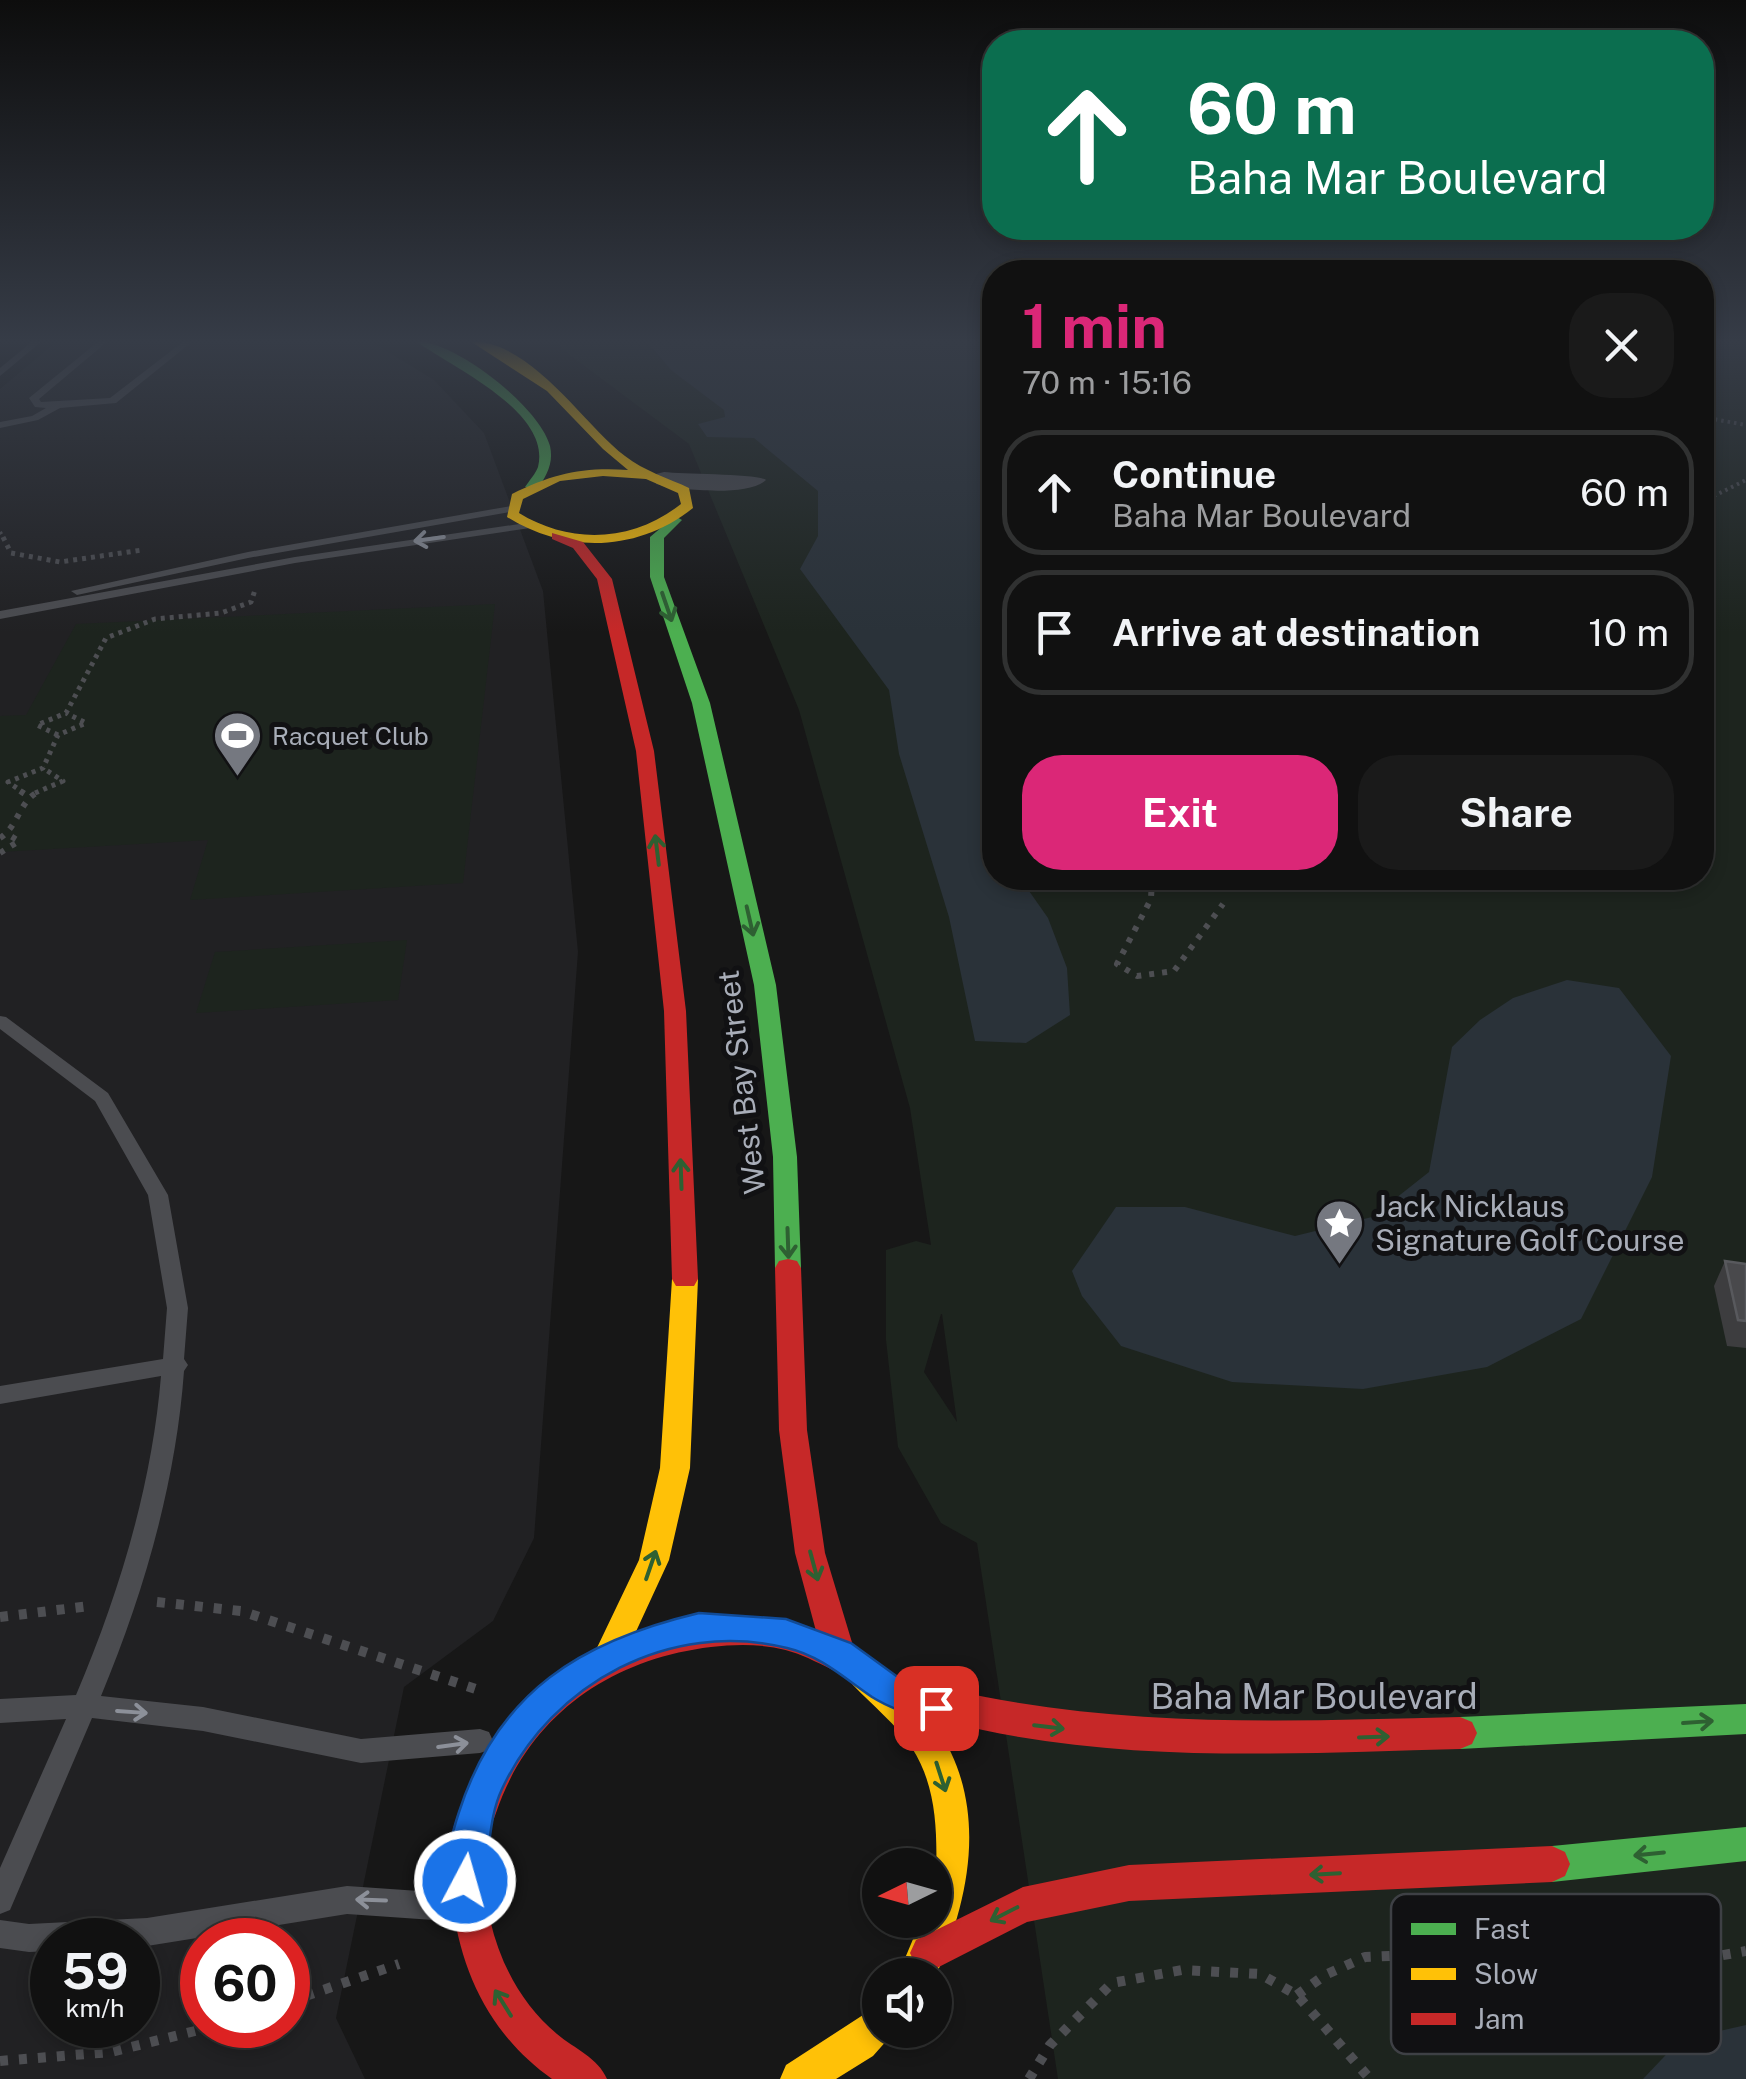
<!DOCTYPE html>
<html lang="en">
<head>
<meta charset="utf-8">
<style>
  body { margin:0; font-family:"Public Sans",sans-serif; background:#1a1a1a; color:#f1f3f6; height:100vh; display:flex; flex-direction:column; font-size:38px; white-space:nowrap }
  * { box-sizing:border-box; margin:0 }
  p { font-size:32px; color:#9c9d9f }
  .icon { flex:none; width:55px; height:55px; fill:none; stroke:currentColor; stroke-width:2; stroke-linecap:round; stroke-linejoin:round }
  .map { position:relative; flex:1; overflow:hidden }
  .drawer { position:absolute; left:982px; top:260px; width:732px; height:630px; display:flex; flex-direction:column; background:#111; border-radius:40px; box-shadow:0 5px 15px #0003,0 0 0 2px #303131 }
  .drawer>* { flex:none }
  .top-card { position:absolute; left:982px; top:30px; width:732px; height:210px; border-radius:40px; box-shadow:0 5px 15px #0003,0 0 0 2px #303131; background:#0b6e4f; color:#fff; overflow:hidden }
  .needle { width:65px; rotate:265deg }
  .tools { position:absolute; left:862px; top:1848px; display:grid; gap:20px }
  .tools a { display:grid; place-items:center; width:90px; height:90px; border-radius:50%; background:#111; box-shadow:0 5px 15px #0003,0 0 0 2px #303131; font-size:50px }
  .speed { position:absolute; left:30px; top:1918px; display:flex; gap:20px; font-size:50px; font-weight:700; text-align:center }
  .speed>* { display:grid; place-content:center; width:130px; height:130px; border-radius:50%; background:#111; box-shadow:0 5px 15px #0003,0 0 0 2px #303131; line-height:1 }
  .speed small { font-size:25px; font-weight:400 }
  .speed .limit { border:15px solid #d22; background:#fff; color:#111 }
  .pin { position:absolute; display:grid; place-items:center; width:85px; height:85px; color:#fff; margin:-42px; border-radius:20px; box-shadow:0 5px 15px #0006 }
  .me { position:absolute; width:110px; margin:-55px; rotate:6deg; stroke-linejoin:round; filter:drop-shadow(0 0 8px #0008) }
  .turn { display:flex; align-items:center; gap:35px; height:210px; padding:0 40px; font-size:45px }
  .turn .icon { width:130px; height:130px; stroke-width:2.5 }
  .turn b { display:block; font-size:70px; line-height:85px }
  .round { display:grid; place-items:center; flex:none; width:105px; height:105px; border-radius:40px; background:#1a1a1a }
  .headline { display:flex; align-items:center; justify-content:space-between; height:170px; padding:0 40px }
  h1 { font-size:60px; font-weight:700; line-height:75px; color:#db2777 }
  .primary-button { display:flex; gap:20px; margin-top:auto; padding:20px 40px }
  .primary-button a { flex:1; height:115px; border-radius:40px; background:#db2777; color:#fff; font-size:40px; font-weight:700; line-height:115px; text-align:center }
  .primary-button a+a { background:#1a1a1a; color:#f1f3f6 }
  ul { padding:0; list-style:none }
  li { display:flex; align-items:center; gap:30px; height:125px; margin:0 20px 15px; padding:0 20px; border:5px solid #303131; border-radius:40px }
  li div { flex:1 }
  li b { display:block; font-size:38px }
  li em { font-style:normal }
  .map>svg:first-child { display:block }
  .built { fill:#212123; fill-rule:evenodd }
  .green { fill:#1d241e; fill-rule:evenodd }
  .water { fill:#2a3239 }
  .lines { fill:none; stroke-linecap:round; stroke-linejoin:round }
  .path-far3 { stroke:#4d4e52; stroke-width:4; stroke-dasharray:2.5 4; stroke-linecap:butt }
  .path-far2 { stroke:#4d4e52; stroke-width:5; stroke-dasharray:4 5; stroke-linecap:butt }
  .path-far1 { stroke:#4d4e52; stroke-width:6; stroke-dasharray:5 8; stroke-linecap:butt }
  .path { stroke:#4d4e52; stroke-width:10; stroke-dasharray:8 11; stroke-linecap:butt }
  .lane { fill:#4b4c50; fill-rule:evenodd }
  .street { fill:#4b4c50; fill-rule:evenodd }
  .fast { fill:#4caf50; fill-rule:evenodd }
  .slow { fill:#ffc107; fill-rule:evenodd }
  .jam { fill:#c62828; fill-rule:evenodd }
  .wall { fill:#3d3d3f }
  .building { fill:#49494c; stroke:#58595d; stroke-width:2.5 }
  .oneway { stroke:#8c9099 }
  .oneway2 { stroke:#2e6032 }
  .route { fill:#1a73e8; stroke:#114b97; stroke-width:2.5 }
  .labels { text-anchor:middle; stroke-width:10; stroke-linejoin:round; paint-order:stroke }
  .far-poi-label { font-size:25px; fill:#a8adb8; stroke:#111113; text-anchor:start }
  .street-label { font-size:30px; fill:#a8adb8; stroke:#111113 }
  .poi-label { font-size:30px; fill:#a8adb8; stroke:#111113; text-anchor:start }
  .near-street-label { font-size:35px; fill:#a8adb8; stroke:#111113 }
  .key { fill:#111113; stroke:#3e4045; stroke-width:2.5 }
  .key-label { font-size:28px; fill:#a8adb8 }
</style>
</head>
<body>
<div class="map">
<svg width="1746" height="2079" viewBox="0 0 1746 2079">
  <rect width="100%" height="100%" fill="#171717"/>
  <path class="built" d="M57,341h310l10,4 57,35 50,53 59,158 35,361 -44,586 -41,83 -89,66 -68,331 29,61h-365v-1690zM52,1940h86v85h-86zM202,1940h86v85h-86z"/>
  <g class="green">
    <path d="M551,341h444v537h707l1,-537h43v1738h-688l-81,-536 -36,-20 -43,-76 -12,-107v-90l30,-9 15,4 -21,-137 -111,-398 -110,-266zM941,1314h1l15,108 -33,-50z"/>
    <path d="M495,604l-32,279 -273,17 18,-60 -208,12v-136l26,-1 50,-91z"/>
    <path d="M407,940l-9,60 -202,13 19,-61z"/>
  </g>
  <g class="water">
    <path d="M646,341h349v69l-11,48 11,42v378h25l28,40 19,50 3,47 -44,28 -51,-2 -26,-124 -50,-163 -10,-64 -89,-121 18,-33v-45l-64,-53 -47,-1 -9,-13 27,-7 -1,-7 -53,-40z"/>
    <path d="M1567,980l52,8 52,68 -19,121 -71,142 -94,48 -124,22 -131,-7 -111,-36 -39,-50 -10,-25 44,-64h69l110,29 77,-19 57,-45 23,-125 28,-27 33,-22z"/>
    <path d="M1746,2025v54h-103l37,-39z"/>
  </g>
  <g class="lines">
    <g class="path-far3">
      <path d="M1702,417l44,8"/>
      <path d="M1702,502l44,-22"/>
      <path d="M0,532l4,7"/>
    </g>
    <g class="path-far2">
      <path d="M3,537l8,16 49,9 82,-12"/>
      <path d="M58,735l-21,-10 29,-12 40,-75 49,-19 66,-6 30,-11 4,-12"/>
      <path d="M24,793l-16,-11 35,-14 15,-33 28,-12 -20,-10"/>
      <path d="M35,793l28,-12 -20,-13"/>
    </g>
    <g class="path-far1">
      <path d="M20,791l8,5"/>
      <path d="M0,838c19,-12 19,-38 40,-47"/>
      <path d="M0,853l19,-12 -12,-7"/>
      <path d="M1152,878l-1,21 -34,65 20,12 37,-5 49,-67"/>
    </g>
    <g class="path">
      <path d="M157,1602l84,9 235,78"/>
      <path d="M0,1617l90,-11"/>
      <path d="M1297,1995l28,-20 40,-18 229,-10 113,11 39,-7"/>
      <path d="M288,2002l111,-38"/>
      <path d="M0,2061l111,-9 108,-27"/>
      <path d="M1029,2079l21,-34 62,-62 70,-13 78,4 37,21 73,84"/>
    </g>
    <g class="lane">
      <path d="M33,341h9l-42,35v-8z"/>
      <path d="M99,341h9l-69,58 2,3 69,-4 74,-57h9l-77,62 -56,5 -22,12 -38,8v-6l32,-6 14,-8 -11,-1 -6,-9z"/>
      <path d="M511,506l5,3 -1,2 -267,47 -171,37 -6,-4 177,-39z"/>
      <path d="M526,523l6,3 -2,2 -235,35 -295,56v-8l295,-54z"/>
      <path d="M0,1016l6,1 102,76 60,102 20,113 -4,51 4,6 -4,6c-8,111 -40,222 -83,325l102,11 158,32 119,-10 9,3 4,9 -4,9 -9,3 -119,10 -158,-32 -111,-13 -82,192 -10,4v-46l66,-149 -66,4v-24l76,-4c43,-101 76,-210 85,-319l-161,28v-18l163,-27 4,-51 -19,-113 -53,-94 -95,-72z"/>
      <path d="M347,1886l101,7 10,4 4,10 -4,10 -10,4 -101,-7 -200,32 -9,1v-7h-86v11l-23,1 -29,-4v-28l29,4 118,-6z"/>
    </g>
    <path class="street" d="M664,472c18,2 96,2 102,8 -18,17 -86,10 -110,4v-10z"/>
    <g class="fast">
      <path d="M416,341c39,0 124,66 134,105 4,18 -4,30 -13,44l-12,-3c4,-6 11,-14 13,-20 14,-56 -89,-101 -122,-126z"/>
      <path d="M675,516l7,4 -18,18v39l46,126 66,282 21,172 4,111 -4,7h-18l-4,-7 -2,-111 -19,-172 -62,-282 -42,-126v-40z"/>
      <path d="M1746,1704v30l-286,15 -12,-5 -5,-11 5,-11 12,-5z"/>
      <path d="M1746,1827v34l-194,21 -13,-6 -5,-12 5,-12 13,-6z"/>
    </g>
    <g class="slow">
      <path d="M470,341c62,0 112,82 155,115 19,15 43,22 64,32l4,20c-55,44 -127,46 -186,9l5,-23c41,-20 69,-27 116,-24l-25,-21 -56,-58zM603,476l43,3 32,14 3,11c-48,38 -110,41 -162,9l4,-14 37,-18z"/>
      <path d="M685,1269l9,3 4,7 -8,189 -21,92 -48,104 -11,4 -11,-4 -5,-10 45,-94 21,-92 12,-189 4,-7z"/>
      <path d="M865,1660l12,5c19,19 43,38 59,61 53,79 35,170 -1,252l-37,-3 23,-55h14c0,-56 10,-121 -23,-172 -16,-24 -39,-42 -59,-63l-4,-10 4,-10z"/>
      <path d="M880,2004v26h16l-23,26 -37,23h-56l6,-14z"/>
    </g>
    <g class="jam">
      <path d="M552,533l31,9 29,37 42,172 32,260 12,268 -4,7h-18l-4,-7 -8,-268 -28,-260 -39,-172 -24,-31 -21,-9z"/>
      <path d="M788,1259l9,2 4,7 6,162 18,123 29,96 15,7 12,19 6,-2c192,57 375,49 573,44l12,5 5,11 -5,11 -12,5c-194,5 -400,19 -585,-50l-4,-11 -18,-3c-11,-13 -29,-19 -45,-27 -30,-14 -64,-15 -97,-11 -100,12 -182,68 -215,166 -5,14 -12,29 -12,44 -2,65 22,135 73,177 18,15 41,24 50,45h-55c-61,-43 -92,-107 -100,-180 -1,-15 -5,-31 -4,-46 5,-42 37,-106 63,-138 37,-46 93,-72 149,-87 52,-15 106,-16 156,3l-21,-78 -16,-123 -4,-162 4,-7z"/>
      <path d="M1552,1846l13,6 5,12 -5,12 -13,6 -423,19 -102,21 -98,50 -13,-6 -6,-13 6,-13 107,-53 106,-22z"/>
    </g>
  </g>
  <path class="wall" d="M1725,1261l21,3v84l-19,-2 -13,-60z"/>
  <path class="building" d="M1725,1261l21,3v57l-8,-1z"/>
  <defs><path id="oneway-shaft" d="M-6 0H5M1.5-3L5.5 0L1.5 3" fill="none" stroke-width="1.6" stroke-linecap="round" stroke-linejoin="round" transform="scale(2.5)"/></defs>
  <g class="oneway">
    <use href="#oneway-shaft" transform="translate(429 539) rotate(172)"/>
    <use href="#oneway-shaft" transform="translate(132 1712) rotate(4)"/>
    <use href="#oneway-shaft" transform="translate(453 1745) rotate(-8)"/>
    <use href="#oneway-shaft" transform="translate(371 1900) rotate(-178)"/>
  </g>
  <g class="oneway2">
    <use href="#oneway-shaft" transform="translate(667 607) rotate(71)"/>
    <use href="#oneway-shaft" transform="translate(657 850) rotate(-97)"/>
    <use href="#oneway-shaft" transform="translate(750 921) rotate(77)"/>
    <use href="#oneway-shaft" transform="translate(681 1174) rotate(-92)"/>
    <use href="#oneway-shaft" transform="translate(788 1243) rotate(88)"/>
    <use href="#oneway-shaft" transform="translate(651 1565) rotate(-71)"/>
    <use href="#oneway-shaft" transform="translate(814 1566) rotate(75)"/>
    <use href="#oneway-shaft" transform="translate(1698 1722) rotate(-4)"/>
    <use href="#oneway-shaft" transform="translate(1049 1727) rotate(7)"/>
    <use href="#oneway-shaft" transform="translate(1374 1737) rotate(-2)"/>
    <use href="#oneway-shaft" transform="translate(941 1777) rotate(72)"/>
    <use href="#oneway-shaft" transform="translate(1649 1854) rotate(174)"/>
    <use href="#oneway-shaft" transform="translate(1325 1874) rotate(177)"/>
    <use href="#oneway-shaft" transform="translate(1004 1914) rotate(153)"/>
    <use href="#oneway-shaft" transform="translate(503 2003) rotate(-122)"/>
  </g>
  <linearGradient id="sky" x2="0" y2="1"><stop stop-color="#0d0d0d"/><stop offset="0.54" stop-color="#363c47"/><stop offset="1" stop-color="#363c47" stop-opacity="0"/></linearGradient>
  <rect width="1746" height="632" fill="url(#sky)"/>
  <path class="route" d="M699,1613l87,6 65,24 48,35 49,19 5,11 -5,11 -12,4c-21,-7 -45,-14 -64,-26 -28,-19 -51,-41 -85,-49 -117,-29 -235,35 -285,141 -16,34 -10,72 -24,105l-13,5 -13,-5c-10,-24 -1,-58 7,-82 39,-121 122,-171 240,-199z"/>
  <defs>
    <symbol id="stadium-pin" viewBox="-11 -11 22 30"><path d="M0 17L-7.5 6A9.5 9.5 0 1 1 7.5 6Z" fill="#757880" stroke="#111113"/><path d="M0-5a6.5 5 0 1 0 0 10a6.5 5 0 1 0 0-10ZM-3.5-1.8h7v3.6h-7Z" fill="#fff"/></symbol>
    <symbol id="sight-pin" viewBox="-11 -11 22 30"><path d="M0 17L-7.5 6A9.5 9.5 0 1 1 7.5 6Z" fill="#757880" stroke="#111113"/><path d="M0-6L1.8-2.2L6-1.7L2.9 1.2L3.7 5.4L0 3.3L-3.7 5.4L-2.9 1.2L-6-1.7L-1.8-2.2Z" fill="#fff"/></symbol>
  </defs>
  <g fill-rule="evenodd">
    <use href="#stadium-pin" x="210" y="708" width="55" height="75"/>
    <use href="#sight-pin" x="1312" y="1196" width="55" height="75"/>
  </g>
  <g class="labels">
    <g class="far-poi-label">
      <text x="272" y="745">Racquet Club</text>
    </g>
    <g class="street-label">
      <text transform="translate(742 1082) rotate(-97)" y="10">West Bay Street</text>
    </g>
    <g class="poi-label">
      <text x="1375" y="1217">Jack Nicklaus<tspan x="1375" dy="34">Signature Golf Course</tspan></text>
    </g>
    <g class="near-street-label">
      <text x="1314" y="1709">Baha Mar Boulevard</text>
    </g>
  </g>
  <rect x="1391" y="1894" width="330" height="160" rx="15" class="key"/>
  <rect x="1411" y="1923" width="45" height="12" fill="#4caf50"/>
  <rect x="1411" y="1968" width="45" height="12" fill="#ffc107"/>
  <rect x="1411" y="2013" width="45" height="12" fill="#c62828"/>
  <g class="key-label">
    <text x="1474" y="1939">Fast</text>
    <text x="1474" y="1984">Slow</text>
    <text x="1474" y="2029">Jam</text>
  </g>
</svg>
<div class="tools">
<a><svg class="needle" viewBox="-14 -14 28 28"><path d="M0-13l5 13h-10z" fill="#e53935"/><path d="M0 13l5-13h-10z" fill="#9c9d9f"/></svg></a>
<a><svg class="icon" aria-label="sound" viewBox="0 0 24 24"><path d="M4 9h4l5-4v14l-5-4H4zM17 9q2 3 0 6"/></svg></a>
</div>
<div class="speed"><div>59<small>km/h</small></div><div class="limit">60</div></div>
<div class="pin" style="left:936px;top:1708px;background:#d93025"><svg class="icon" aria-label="arrive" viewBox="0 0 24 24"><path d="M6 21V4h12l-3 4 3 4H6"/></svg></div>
<svg class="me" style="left:465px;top:1881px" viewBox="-20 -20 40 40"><circle r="17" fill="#1a73e8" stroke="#fff" stroke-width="3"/><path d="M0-11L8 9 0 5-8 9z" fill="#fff"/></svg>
<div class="top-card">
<div class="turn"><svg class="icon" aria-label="ahead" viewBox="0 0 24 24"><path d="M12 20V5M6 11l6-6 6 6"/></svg><div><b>60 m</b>Baha Mar Boulevard</div></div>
</div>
<section class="drawer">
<div class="headline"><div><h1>1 min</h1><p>70 m · 15:16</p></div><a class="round"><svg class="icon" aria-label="close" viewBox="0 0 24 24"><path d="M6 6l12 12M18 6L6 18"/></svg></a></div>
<ul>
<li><svg class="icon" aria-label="ahead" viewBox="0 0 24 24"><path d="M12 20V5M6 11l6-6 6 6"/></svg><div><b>Continue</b><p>Baha Mar Boulevard</p></div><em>60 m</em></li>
<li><svg class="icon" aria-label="arrive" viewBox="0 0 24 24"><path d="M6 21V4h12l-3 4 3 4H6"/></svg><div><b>Arrive at destination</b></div><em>10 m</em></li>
</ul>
<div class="primary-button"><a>Exit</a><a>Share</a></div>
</section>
</div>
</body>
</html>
